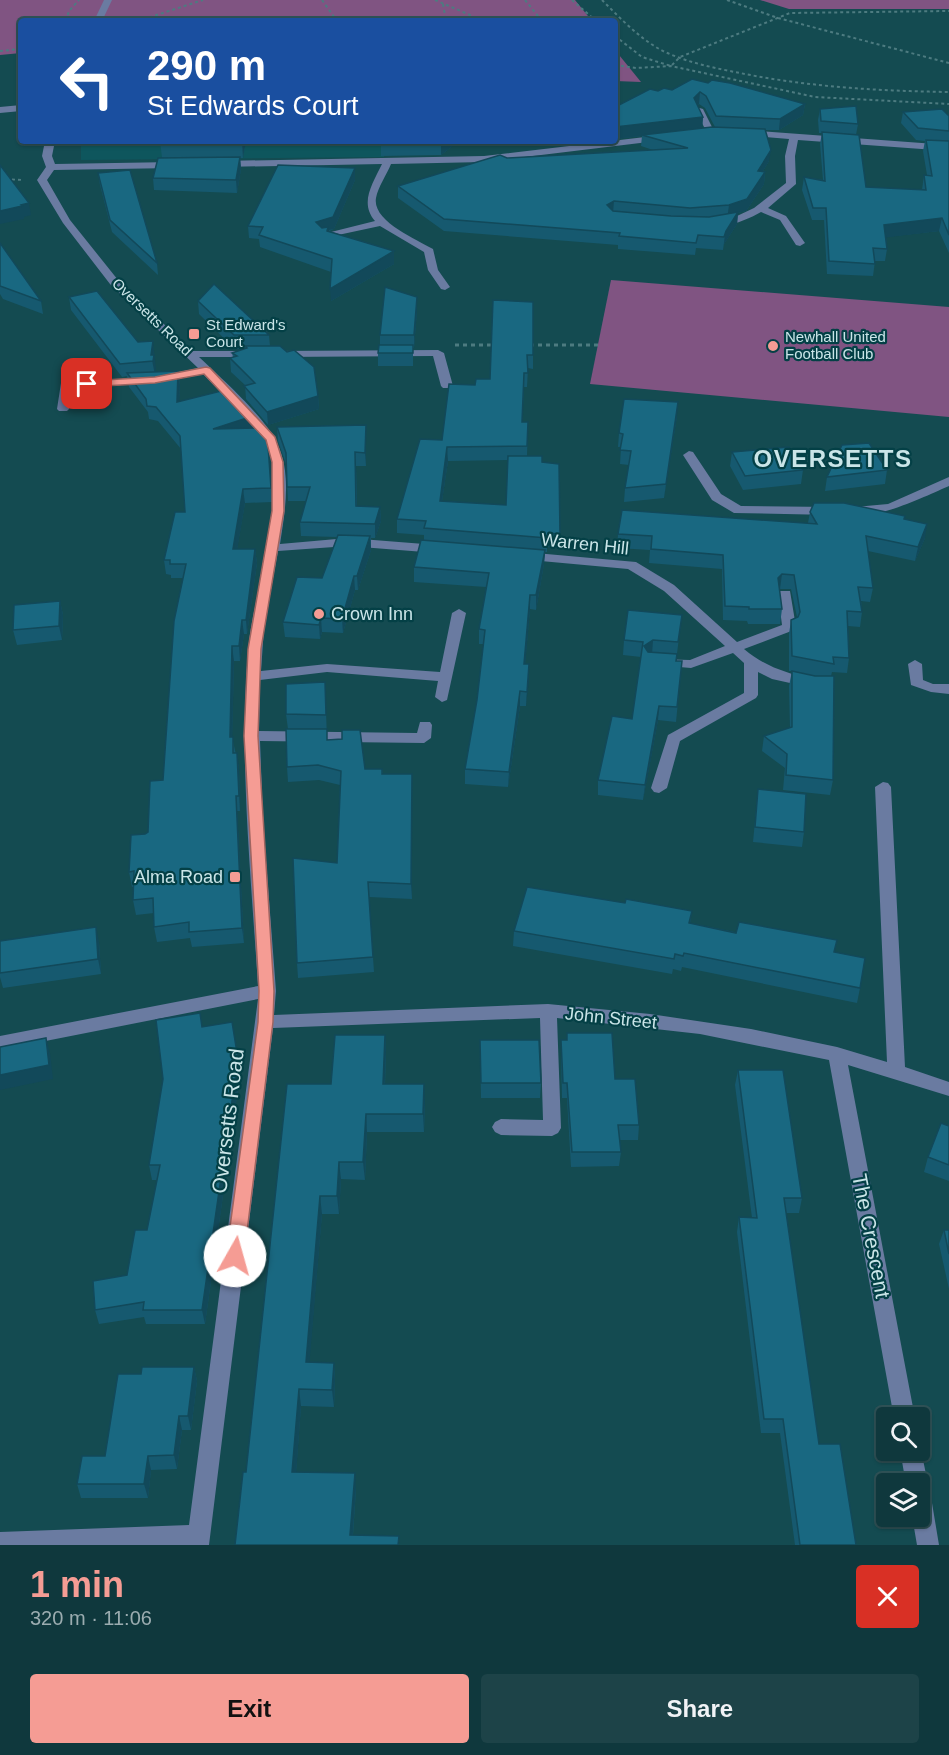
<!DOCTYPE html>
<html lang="en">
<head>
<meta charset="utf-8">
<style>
  body { margin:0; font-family:Helvetica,sans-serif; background:#1d4348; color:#f1f3f6; height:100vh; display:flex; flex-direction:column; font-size:22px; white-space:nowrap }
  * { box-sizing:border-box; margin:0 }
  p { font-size:20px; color:#9bacb0 }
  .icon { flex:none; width:33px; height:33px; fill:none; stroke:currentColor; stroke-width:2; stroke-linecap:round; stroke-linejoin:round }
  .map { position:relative; height:1545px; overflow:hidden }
  .drawer { display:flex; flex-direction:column; background:#0f383d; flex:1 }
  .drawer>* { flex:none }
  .banner { position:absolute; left:18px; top:18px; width:600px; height:126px; border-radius:6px; box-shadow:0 2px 4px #0004,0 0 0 2px #2f5257; background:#1a4fa0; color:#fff; overflow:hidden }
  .controls { position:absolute; left:876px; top:1407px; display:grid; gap:12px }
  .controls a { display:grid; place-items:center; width:54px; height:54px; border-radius:6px; background:#0f383d; box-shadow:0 2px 4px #0004,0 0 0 2px #2f5257; font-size:30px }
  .pin { position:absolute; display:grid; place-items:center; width:51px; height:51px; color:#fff; margin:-26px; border-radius:12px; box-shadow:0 3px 9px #0006 }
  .me { position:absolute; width:66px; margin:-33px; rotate:7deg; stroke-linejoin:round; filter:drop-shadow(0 0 4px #0008) }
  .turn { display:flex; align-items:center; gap:21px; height:126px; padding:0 30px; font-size:27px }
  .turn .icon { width:78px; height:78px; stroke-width:2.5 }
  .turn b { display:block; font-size:42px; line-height:51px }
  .round { display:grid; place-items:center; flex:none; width:63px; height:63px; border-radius:6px; background:#1d4348 }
  .headline { display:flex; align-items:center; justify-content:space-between; height:102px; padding:0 30px }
  h1 { font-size:36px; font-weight:700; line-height:45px; color:#f59c94 }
  .action { display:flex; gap:12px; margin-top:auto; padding:12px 30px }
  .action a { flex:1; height:69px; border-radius:6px; background:#f59c94; color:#111; font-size:24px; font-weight:700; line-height:69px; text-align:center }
  .action a+a { background:#1d4348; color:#f1f3f6 }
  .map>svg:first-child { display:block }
  .built { fill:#0e565d }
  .green { fill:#805482 }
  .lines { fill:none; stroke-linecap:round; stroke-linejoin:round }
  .path-far1 { stroke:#4d7b80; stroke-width:2; stroke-dasharray:3 3; stroke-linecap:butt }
  .path { stroke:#4d7b80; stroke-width:3; stroke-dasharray:4 4; stroke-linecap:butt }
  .minor { fill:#6a7ba1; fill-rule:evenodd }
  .wall { fill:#16596f; fill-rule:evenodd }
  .shaded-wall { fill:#12495a }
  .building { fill:#196881; stroke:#12495a; stroke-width:1.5 }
  .route { fill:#f59c94; stroke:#9f6560; stroke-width:1.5 }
  .poi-dot { fill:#f59c94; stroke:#044046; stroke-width:2 }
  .labels { text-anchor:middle; stroke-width:4.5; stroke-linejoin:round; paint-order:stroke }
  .far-street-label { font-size:15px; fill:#cae5e8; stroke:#044046 }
  .far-poi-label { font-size:15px; fill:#cae5e8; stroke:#044046; text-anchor:start }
  .street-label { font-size:18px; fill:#cae5e8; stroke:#044046 }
  .poi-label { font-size:18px; fill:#cae5e8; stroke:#044046; text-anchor:start }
  .near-street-label { font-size:21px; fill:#cae5e8; stroke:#044046 }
  .district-label { font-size:24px; font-weight:bold; letter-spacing:1.5px; fill:#cae5e8; stroke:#044046 }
</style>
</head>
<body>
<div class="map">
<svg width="949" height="1545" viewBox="0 0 949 1545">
  <rect width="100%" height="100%" fill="#144b51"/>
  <path class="built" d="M81,141h303v16l-303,3z"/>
  <g class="green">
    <path d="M0,0h575l17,21h-571v32l-21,2z"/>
    <path d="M760,0h189v9h-160z"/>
    <path d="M615,50l26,32 -26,-1z"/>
    <path d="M611,280l338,27v110l-359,-33z"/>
  </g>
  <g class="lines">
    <g class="path-far1">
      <path d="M322,0l15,21"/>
      <path d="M435,0l49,21"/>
      <path d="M525,0l17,21"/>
      <path d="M572,0l24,21"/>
      <path d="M602,0c18,18 37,38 59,50 24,12 53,18 79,23 69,14 139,18 209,19"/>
      <path d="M727,0l51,18 171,45"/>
      <path d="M443,4l3,17"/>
      <path d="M66,21l3,-10 10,-11"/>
      <path d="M138,21l65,-21"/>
      <path d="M615,36l27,21 29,9 9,-9 110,-44 159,-2"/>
      <path d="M0,51l21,-2"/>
      <path d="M615,65l21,3 35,-2 144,31 134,7"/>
      <path d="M0,179l24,1"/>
    </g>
    <g class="path">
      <path d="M455,345h40"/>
      <path d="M530,345h68"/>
    </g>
    <g class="minor">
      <path d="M104,0h8l-10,21h-8z"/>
      <path d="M21,105v6l-21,2v-6z"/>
      <path d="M696,107l7,2 12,24 -1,2 -7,-2 -12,-24z"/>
      <path d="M746,130l203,15v6l-151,-11 -3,16 1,28 -28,24 18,8 19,27 -5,3 -4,-1 -16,-25 -19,-8c-12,7 -36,18 -48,10l24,-6 17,-8 32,-25 -1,-27 4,-17 -46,-4 -1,-2z"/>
      <path d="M662,135l3,1v4l-181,22 -93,2c-4,10 -13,23 -15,34 -4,23 40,41 57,51l5,21 12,17 -5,3 -4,-1 -13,-19 -4,-18 -44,-26 -56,12 -5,-3 56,-14c-16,-18 -2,-38 7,-57l-160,3 -5,-3 5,-3 262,-5z"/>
      <path d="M45,141h10l-3,15 3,8 119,-2 5,3 -5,3 -120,2 -7,10 23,40 48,60 74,71h61l6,3 -6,3h-54c21,20 67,61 78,86 15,31 8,68 3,101l68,-6 89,7 6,4 -6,4 -89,-7 -70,5 -14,77 -3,43 66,-7 113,8 12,-59 7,-4 7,4 -19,87 -5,2 -7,-5 3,-16 -111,-9 -67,8 -1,51 158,2 3,-11h10l2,3 -1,13 -7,5 -164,-2 3,80 13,170 -2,24 274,-11 102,10 101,15 86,18 50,15 -12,-275 8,-5 5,1 3,4 14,280 44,15v14l-101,-31 67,353h-21l-65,-358 -129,-26 -143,-16 4,110 -3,5 -6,3 -51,-1 -6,-3 -3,-5 3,-5 6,-3 42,1 -3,-102 -267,10 -64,517h-209v-13l189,-7 69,-526 -258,51v-14l258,-50c-7,-112 -19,-223 -10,-335 5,-61 37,-133 23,-193 -8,-34 -44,-60 -68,-84l-48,9 -85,5 -1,21 -2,2h-8l-2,-2 4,-26 94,-6 43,-9 -88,-84 -47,-61 -26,-43 9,-13 -4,-11z"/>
      <path d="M438,350l6,3 9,33 -2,2h-8l-2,-2 -8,-30 -156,1 -6,-3 6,-3z"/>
      <path d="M689,451l4,1 28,42 20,12 90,1 6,4 -6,4 -97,-2 -22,-13 -29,-45z"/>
      <path d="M949,477v9c-19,8 -83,40 -100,25l6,-4 33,-3z"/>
      <path d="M524,552l112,10 38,23 63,57 45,-17 -4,-31 2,-3h10l6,36 -2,3 -50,19c21,18 43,24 69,31l2,3 -7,4 -36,-8 -14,-7v23l-2,3 -76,43 -13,47 -8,5 -5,-1 -3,-4 17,-53 76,-42v-30l-11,-10 -42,15 -35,-3 -2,-3 2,-3 34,1 35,-14 -61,-55 -36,-22 -109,-10 -1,-3z"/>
      <path d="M915,660l7,4 1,16 10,4h16v10l-18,-2 -20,-7 -3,-21z"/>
      <path d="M920,1445l8,39 -2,5 5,8 8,48h-22l-5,-29h8v-32h-14l-6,-34h20z"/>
    </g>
  </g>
  <g class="wall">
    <path d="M708,83l97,21 -2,11 -24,15h-14l4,31 -6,10 2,1 -1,12 -18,27 -8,2 -1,11 -13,20 -1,6 -27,-2 -1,7 -77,-6v-4l-174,-14 -46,-33v-12l109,-28 146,-8 -12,-4 1,-10 -27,3v-32l43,-16 14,-1zM699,104l6,4 10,19 -13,1 1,-11 -6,-11z"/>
    <path d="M820,109l38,15 -2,11 10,52 56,3 2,-15h3l-4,-24 2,-10 -9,-1 -15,-17 2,-11 46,6v135l-10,-22 -53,6 1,12 -2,12h-10l-2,15 -46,-2 -3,-54h-12l-10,-30 2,-13 19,3 -3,-36 2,-11h-3l-1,-13z"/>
    <path d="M160,141h86l-3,17h-3l1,11 -4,24 -83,-3 -1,-12 9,-20z"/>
    <path d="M459,141l-18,14 -60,1v-12z"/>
    <path d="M355,168v12l-21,49 -5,2 65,20v13l-63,37v-29l-71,-25 -1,-8 -10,-1 -1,-12z"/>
    <path d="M98,173l59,90 1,12 -46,-43 -12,-47z"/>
    <path d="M0,243l41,58 2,13 -40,-15 -3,-5z"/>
    <path d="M69,297l69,45 16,13 1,17 23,-1 2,14 -1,16 75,27 14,17 4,57 -27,1 -8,46h18l2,14 -10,71h-3l-4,27h-6l-2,76 7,31 1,43h-3l7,132 -52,4 -2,-9 -33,4 -3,-15v-14l-18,2 -3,-15 1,-13h-2l-3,-15 16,-38 3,-2 15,-52 20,-202h-12v-3l-5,-1 -2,-14 21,-48 -4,-63 -23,-28 -9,-2 -1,-7 -19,-25 -2,-11 -5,1 -51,-67z"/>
    <path d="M417,297v13l-3,38h-1v18h-35v-13l2,-8v-10z"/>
    <path d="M493,300l40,55v14l-5,-1 -1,19h-3l-2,35h6l-1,34 15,6 18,72 -1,14 -12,-1v5h-2l-1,12 -8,46 -6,-1 -5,55h4l-3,42h-6l-12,81 -43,-3v-15l12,-69 7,-56h-5v-15l7,-42 -72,-5v-15l10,-27v-5l-27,-2v-14l45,-79 33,-55 15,-6zM508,460l-2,45 -64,-4 6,-40z"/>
    <path d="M198,301l71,34 1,11 48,50 1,13 -51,16 -22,-26 -1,-14 -14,-13 -1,-14 3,-1 -1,-4 13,-4h-10l-36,-35z"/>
    <path d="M677,416l-13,82 -40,4 1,-14 4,-23 -9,-1 1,-17h-3l1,-14z"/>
    <path d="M366,425v41h-10l1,40 23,1 1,14 -6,17h-4v12l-13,40h-3l-12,43 -21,-1 -2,7 -35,-2 -2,-15 39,-44 15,-41 -36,-1 -1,-14 6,-21h-18l-2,-37 -8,-23 -1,-14z"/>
    <path d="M732,452l71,18 -2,14 -58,6 -13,-24z"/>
    <path d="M887,470l-2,14 -60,7 2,-14z"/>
    <path d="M810,512l95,7 20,19 -10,23 -47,-10 5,37 -3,14 -9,-1 1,11 -2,15 -12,-1 1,32 -2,15 -15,-1 -1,4 2,104 -3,15 -47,-5 2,-22 -23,-17 2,-15 26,-8 -1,-42 3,-15h-3v-37l2,-14 6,-3 -6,-28h-12l3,20 -2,15h-32l-1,-3 -24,-1 -1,-51 -73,-6 1,-13 -33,-2 1,-14 190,-11z"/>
    <path d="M60,601l3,14 -1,25 -45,5 -4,-15z"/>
    <path d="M682,615l-6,46h6l-6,61 -18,-2 -15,80 -45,-5v-15l34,-61 9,-62 -18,-2 1,-15z"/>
    <path d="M325,682l2,58 38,29h17l1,5h29v125l-43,-2 5,75 -76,6 -1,-15 40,-100 3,-78 -21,-5 -31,2 -1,-15 1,-38 -2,-15z"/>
    <path d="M758,789l46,43 -2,15 -49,-5z"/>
    <path d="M625,903l67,8 -2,12 144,29 26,36 -3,15 -175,-36 -1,4 -8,-2 -1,5 -159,-28 1,-15z"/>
    <path d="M0,941l99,1 2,32 -98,14 -3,-11z"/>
    <path d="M200,1013l2,14 38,47 -35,250h-59l-2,-7 -45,7 -4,-14 32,-35 20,-45 10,-50h-5l-3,-15z"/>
    <path d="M567,1033l48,46 24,46 -1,15h-18l1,12 -2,14 -48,1 -4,-69h-5l-1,-43v-15h6z"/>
    <path d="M385,1035l1,18 -1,31 40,18 -1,30h-57l-2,48 -24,-1 -2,35h-17l-13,148 25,1 1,17 -1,27 -33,-1 -5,66 60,17 -3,46 -118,10 11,-73 85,-388z"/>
    <path d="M480,1040l61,43 -1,15h-59z"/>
    <path d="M738,1070l64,128 -3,15h-13l33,231 37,101h-61l-15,-112h-19l-24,-201 2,-15 13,1 -17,-133z"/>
    <path d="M949,1126v55l-25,-9 4,-15z"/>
    <path d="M944,1230h5v59l-10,-45z"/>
    <path d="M194,1367l3,14 -6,49h-9l-5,39 -26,1 -3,28h-67l-4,-14 28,-28 36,-82z"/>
  </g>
  <g class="shaded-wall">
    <path d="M700,92l-1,12 -6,6 1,-12z"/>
    <path d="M805,104l-2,11 -24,15 1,-11z"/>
    <path d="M703,117l-1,12 -60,6v1l-27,3 1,-12z"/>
    <path d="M242,141h4l-3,17z"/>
    <path d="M443,141h16l-18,14v-12z"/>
    <path d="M771,150l-2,11 -13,22 2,-12z"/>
    <path d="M240,157l1,12 -4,24 -1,-13z"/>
    <path d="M355,168v12l-21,49 -5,1v9l-12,-5 -1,-12z"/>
    <path d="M765,172l-1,12 -18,27 -8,2 -1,11 -13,20 -1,6 6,-45z"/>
    <path d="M614,201l-1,12 -6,-8z"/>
    <path d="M29,203l2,12 -7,2v2l-24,5v-13z"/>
    <path d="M942,218l-3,13 -57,7 2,-13z"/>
    <path d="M394,251v13l-63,37 -1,-12z"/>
    <path d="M417,297v13l-3,38v-13z"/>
    <path d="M153,341l3,28 -1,6 -4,-20z"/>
    <path d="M178,371l2,14 -1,30 -2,-13z"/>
    <path d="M318,396l1,13 -51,16 -1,-13z"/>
    <path d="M678,402l-1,14 -13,82 2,-14z"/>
    <path d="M253,416l1,14 -41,-1z"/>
    <path d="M366,425v41l-1,-13z"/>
    <path d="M447,447l1,14 -8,54v-14z"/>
    <path d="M243,489l2,14 -10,60 -2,-14z"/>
    <path d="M380,507l1,14 -6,17v-14z"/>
    <path d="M927,524l-2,14 -10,23 3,-14z"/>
    <path d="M370,536l1,14 -13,40 -1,-14z"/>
    <path d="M255,549l2,14 -10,71 -1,-14z"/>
    <path d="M545,550l-1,14 -8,46v-15z"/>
    <path d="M782,574l-2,15 -4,4 2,-15z"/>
    <path d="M354,576l1,14 -12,43 -1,-14z"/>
    <path d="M530,595v14l-6,69v-14z"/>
    <path d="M60,601l3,14 -1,25 -3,-14z"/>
    <path d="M321,618l1,14 -2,7 -1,-14z"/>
    <path d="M242,620l2,14 -4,27 -1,-15z"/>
    <path d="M653,640l-1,15 -9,5 1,-14z"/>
    <path d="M232,646l2,15 -2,91 -2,-15z"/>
    <path d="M529,664v15l-3,27z"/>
    <path d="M520,691v15l-12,81 1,-15z"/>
    <path d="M659,706l-1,14 -15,80 2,-15z"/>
    <path d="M237,753l2,15 1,43 -1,-15z"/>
    <path d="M412,774v125l-1,-15z"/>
    <path d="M236,796l1,15 7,132 -2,-15z"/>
    <path d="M96,927l3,15 2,32 -3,-15z"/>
    <path d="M385,1035l1,18 -2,49 -1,-18z"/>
    <path d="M46,1038l4,15 3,26 -53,11v-15z"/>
    <path d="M238,1059l2,15 -35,250 -3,-14z"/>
    <path d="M424,1084l1,18 -1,30 -1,-18z"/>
    <path d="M366,1114l1,18 -2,48 -2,-18z"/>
    <path d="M339,1162l2,17 -2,35 -2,-18z"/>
    <path d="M320,1196l2,18 -14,166 -2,-18z"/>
    <path d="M334,1363l1,17 -1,27 -2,-17z"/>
    <path d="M194,1367l3,14 -6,49 -3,-14z"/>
    <path d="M299,1389l2,17 -6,83 -3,-17z"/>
    <path d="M179,1416l3,14 -5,39 -3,-14z"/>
    <path d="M148,1456l3,14 -3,28 -4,-14z"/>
    <path d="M355,1473l1,16 -4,56 -2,-10z"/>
  </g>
  <g class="building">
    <path d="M692,79l16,4 4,-3 18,3 75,21 -25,15 -64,-3 -10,-20 -6,-4 -6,6 9,19 -88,10v-20l35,-18 8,2 6,-3 8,2z"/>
    <path d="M856,106l2,18 -37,-3 -1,-12z"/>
    <path d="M942,109l7,7v15l-31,-3 -15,-16z"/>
    <path d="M712,127l53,2 6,21 -13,21 7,1 -18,27 -18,6 -39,3 -76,-7 -7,4 6,6 58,5 38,1 29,-5 -12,19 -2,6 -26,-2 -2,8 -77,-7 1,-3 -176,-14 -46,-33 102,-31 7,3 181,-10 -46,-13z"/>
    <path d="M822,132l37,3 7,52 60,3 -2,-15 8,1 -6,-36 23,1v94l-7,-17 -58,7 3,24 -14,-1 2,16 -46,-3 -3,-53h-13l-9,-31 21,4z"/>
    <path d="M160,141h82l-82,2z"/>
    <path d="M385,141h58l-2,2 -60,1z"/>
    <path d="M240,157l-4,23 -83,-2 5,-20z"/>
    <path d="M0,165l29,38 -8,2 1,1 -22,5z"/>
    <path d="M278,165l77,3 -22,49 -17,5 6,6 6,-1 -1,4 67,20 -64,38 2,-30 -73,-24 4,-8 -15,-1z"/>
    <path d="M130,170l27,93 -47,-43 -12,-47z"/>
    <path d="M0,243l41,58 -41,-15z"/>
    <path d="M214,284l55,51h-35l-36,-34z"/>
    <path d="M385,287l32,10 -3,38h-34z"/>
    <path d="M97,291l41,51 15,-1 -2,14h3l-1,6 -33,3 -51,-67z"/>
    <path d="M493,300l40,2v53h-6l1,18h-4l-2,49h6l-1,24 -80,1 -7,54 66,4 2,-49h34v6l17,2 1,70 -12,-1 -1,5 -123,-10 2,-7 -29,-2 23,-80 22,1 7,-56 26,1 1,-6h14z"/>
    <path d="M379,345h34v8h-35z"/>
    <path d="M245,346h35l7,6 7,-2 20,17 4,29 -51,16 -23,-26 11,-3 -25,-25 7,-2 -5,-3 15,-5z"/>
    <path d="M178,371l-1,31 52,-13 24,27 -40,13 48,-1 7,17 3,43 -28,1 -10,60h22l-9,71h-4l-3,26h-7l-2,91h3v16h4l2,43h-3l6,132 -53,4v-10l-35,5 -1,-29 -20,2 1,-29 -5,1 2,-37 14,-1 3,-2 2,-51 13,-1 11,-159 12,-57h-16v-4h-6l11,-48h10l-5,-76 -24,-29 -9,-1 -1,-7 -19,-26z"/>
    <path d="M624,399l54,3 -12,82 -41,4 6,-37 -11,-1 3,-16 -4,-1z"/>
    <path d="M366,425l-1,28 -10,-1 1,54 24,1 -5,17 -75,-2 10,-35h-23l-1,-34 -9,-26z"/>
    <path d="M869,443l18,27 -60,7 15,-32z"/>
    <path d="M789,447l14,23 -58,6 -13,-24z"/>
    <path d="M814,503h30l61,13 -1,3 23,5 -9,23 -52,-11 7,52 -15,-1 4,25 -15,-1 2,47 -16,-1 1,7 -42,-8 -1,-36 7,-3 2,-5 -6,-37 -12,-1 -4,4 4,31h-33v-2l-24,-1 -2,-51 -72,-6 1,-13 -34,-2 4,-24 195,14 -7,-12z"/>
    <path d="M338,535l32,1 -13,40h-3l-12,43 -21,-1 -2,7 -36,-3 14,-45 25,1z"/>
    <path d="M421,540l124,10 -9,45h-6l-6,69h5l-2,28 -7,-1 -11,81 -44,-3 12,-69 8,-70 -6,-1 10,-56 -75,-6z"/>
    <path d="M60,601l-1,25 -46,4 1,-25z"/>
    <path d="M628,610l54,5 -4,27 -25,-2 -9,6 4,6 29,2 -1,7h6l-5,46 -18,-1 -14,79 -47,-5 14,-64 20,3 11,-77 -19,-2z"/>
    <path d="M792,671l23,5h19l-1,104 -47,-5 1,-21 -23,-18 28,-9z"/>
    <path d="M325,682l1,33 -40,-1v-30z"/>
    <path d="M286,729h41v11l15,-1v-9h18l5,39h17v5h30l-1,110 -43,-2 5,75 -76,6 -4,-105 44,5 4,-92 -23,-6 -31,2z"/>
    <path d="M758,789l48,5 -2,38 -49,-5z"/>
    <path d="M527,887l98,16 1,-4 66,12 -3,12 47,10 3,-11 98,18 -3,12 31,6 -5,30 -176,-35 -1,3 -8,-2 -1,5 -160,-28z"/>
    <path d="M96,927l2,32 -98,14v-32z"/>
    <path d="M200,1013l2,14 30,-5 6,37 -36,251h-59l1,-8 -49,8 -2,-29 34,-6 8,-45h12l13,-65h-11l14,-86 -7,-59z"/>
    <path d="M567,1033h45l3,46h20l4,46h-21l3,27h-49l-5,-69h-4l-2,-43h6z"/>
    <path d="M335,1035h50l-2,49h41l-1,30h-57l-3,48h-24l-2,34h-17l-14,166 28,1 -2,27 -33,-1 -7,83 63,1 -5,62 49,1 -1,9h-163l8,-73h3l41,-388h44z"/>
    <path d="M46,1038l3,27 -49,10v-28z"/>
    <path d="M480,1040h59l2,43h-60z"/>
    <path d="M738,1070h45l19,128h-18l35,246h21l16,101h-56l-17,-126h-19l-25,-202 18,1z"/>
    <path d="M941,1123l8,3v39l-21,-8z"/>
    <path d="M944,1230h5v24z"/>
    <path d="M142,1367h52l-6,49h-9l-5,39 -26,1 -4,28h-67l5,-28h23l13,-82h23z"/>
  </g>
  <path class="route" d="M206,367l4,1 65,69 8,25 1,49 -23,138 -3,87 16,255 -1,31 -29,234 -3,5 -6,2 -6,-2 -3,-5 32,-234 1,-31 -15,-255 4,-87 24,-138v-49l-6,-22 -62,-66 -49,9 -68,4 -5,-3 5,-3 68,-4z"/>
  <g class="poi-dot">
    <rect x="188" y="328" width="12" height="12" rx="3"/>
    <circle cx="773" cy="346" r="6"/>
    <circle cx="319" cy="614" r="6"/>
    <rect x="229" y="871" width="12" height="12" rx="3"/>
  </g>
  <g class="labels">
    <g class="far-street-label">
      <text transform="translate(152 317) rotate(44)" y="5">Oversetts Road</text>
    </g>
    <g class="far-poi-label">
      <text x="206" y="330">St Edward's<tspan x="206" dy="17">Court</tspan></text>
      <text x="785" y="342">Newhall United<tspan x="785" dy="17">Football Club</tspan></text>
    </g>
    <g class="street-label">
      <text transform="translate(585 544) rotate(6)" y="6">Warren Hill</text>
      <text transform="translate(611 1018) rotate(6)" y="6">John Street</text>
    </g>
    <g class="poi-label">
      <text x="331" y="620">Crown Inn</text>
      <text x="223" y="883" text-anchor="end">Alma Road</text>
    </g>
    <g class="near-street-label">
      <text transform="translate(228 1121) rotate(-83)" y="7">Oversetts Road</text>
      <text transform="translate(871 1236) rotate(79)" y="7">The Crescent</text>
    </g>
    <g class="district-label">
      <text x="833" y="467">OVERSETTS</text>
    </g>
  </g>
</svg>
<div class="controls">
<a><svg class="icon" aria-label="search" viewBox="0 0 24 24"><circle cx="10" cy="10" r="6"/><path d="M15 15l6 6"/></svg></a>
<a><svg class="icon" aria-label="layers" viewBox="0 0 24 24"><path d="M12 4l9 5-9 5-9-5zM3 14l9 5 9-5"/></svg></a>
</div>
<div class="pin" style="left:87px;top:384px;background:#d93025"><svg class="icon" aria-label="arrive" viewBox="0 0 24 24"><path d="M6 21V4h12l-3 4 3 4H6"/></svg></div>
<svg class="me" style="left:235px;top:1256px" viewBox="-20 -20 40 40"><circle r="19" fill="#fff"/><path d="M0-13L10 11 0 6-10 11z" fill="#f59c94"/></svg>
<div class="banner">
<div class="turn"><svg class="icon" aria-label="left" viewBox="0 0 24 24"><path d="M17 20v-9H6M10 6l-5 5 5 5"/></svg><div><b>290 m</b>St Edwards Court</div></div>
</div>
</div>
<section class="drawer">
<div class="headline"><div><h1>1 min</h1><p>320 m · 11:06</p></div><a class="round" style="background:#d93025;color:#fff"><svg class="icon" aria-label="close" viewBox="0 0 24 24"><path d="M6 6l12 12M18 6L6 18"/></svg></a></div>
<div class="action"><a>Exit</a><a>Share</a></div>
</section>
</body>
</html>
